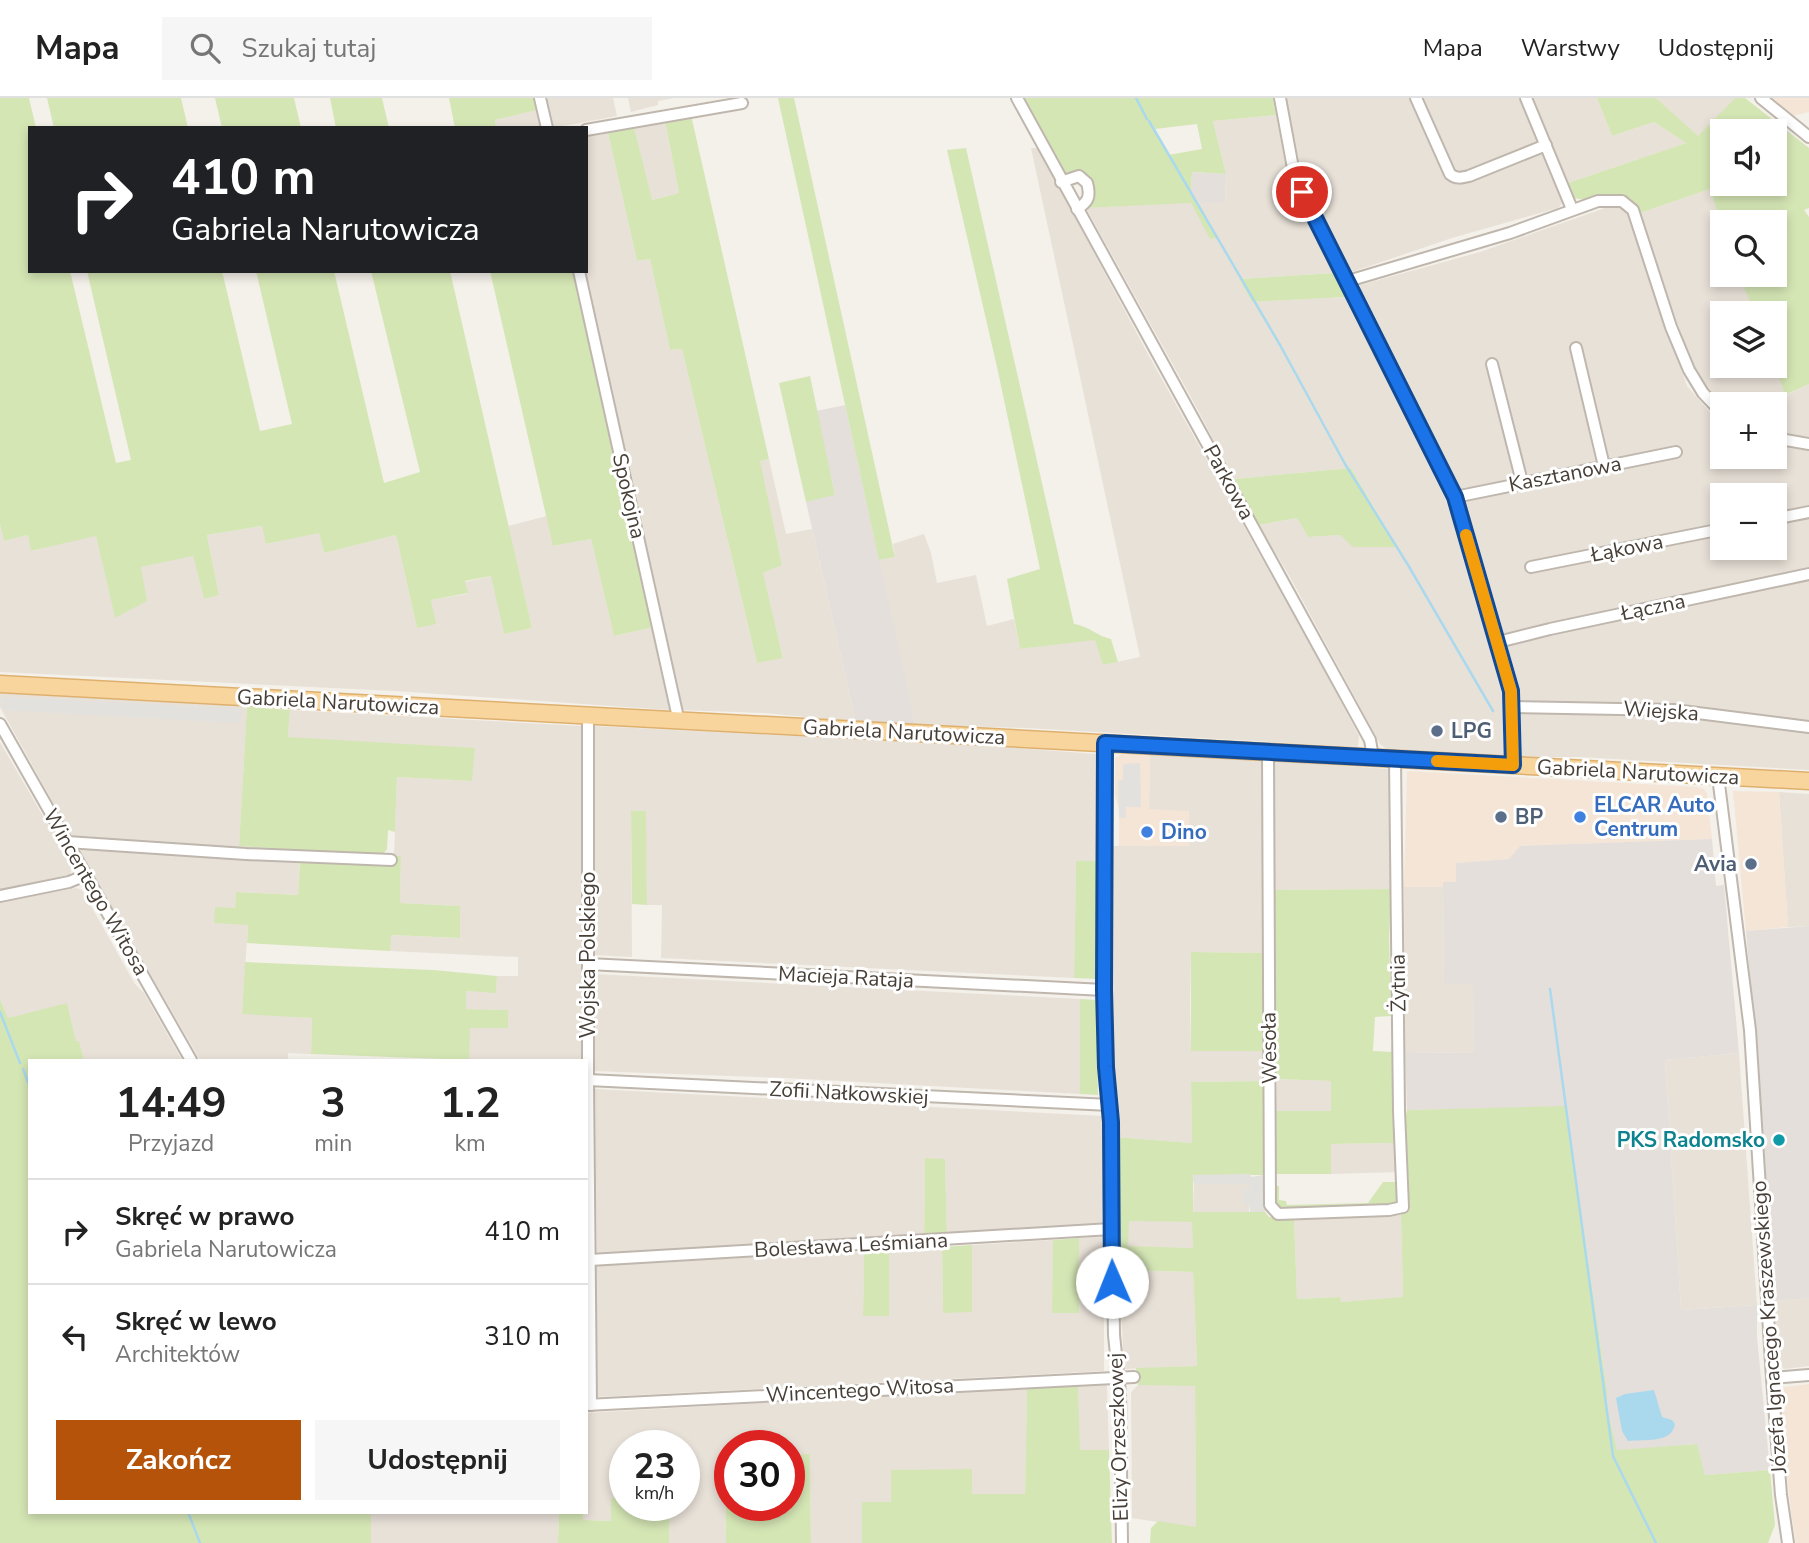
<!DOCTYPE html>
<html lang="pl">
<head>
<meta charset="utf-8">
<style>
  body { margin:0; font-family:"Nunito Sans",sans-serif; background:#f6f6f6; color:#222; height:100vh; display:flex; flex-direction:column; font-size:26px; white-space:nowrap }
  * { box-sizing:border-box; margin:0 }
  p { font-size:23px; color:#767676 }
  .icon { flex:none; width:38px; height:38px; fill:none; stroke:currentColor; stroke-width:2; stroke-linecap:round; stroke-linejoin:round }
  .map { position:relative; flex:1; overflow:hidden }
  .panel { position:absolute; left:28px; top:961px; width:560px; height:455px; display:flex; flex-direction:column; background:#fff; border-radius:0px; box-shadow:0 4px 10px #0003 }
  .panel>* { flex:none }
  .guide { position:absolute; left:28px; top:28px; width:560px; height:147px; border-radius:0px; box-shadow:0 4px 10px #0003; background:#202124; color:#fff; overflow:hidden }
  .buttons { position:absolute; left:1710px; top:21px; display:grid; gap:14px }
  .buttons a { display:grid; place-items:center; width:77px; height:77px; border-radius:0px; background:#fff; box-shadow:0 4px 10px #0003; font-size:35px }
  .speed { position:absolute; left:609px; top:1332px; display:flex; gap:14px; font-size:35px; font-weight:700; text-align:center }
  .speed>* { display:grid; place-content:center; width:91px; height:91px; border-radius:50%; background:#fff; box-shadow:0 4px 10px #0003; line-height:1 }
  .speed small { font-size:18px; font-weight:400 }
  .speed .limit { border:10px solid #d22; background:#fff; color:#111 }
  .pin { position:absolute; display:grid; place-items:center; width:60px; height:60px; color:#fff; margin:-30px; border:4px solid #fff; border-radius:50%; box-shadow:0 2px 7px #0007 }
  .me { position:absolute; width:77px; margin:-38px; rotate:359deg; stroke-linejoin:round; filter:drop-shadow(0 0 5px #0008) }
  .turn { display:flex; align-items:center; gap:24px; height:147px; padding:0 28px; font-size:32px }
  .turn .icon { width:91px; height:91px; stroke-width:2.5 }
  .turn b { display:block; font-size:49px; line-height:60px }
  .eta { display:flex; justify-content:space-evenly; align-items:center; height:119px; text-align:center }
  .eta b { font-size:42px; font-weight:700; line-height:49px }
  .button { display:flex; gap:14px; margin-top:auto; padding:14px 28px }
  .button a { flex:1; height:80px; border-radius:0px; background:#b45309; color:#fff; font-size:28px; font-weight:700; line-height:80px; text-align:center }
  .button a+a { background:#f6f6f6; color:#222 }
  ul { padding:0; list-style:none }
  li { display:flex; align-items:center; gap:21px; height:105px; padding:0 28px; border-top:2px solid #e0e0e0 }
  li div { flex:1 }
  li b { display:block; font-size:26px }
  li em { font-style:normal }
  header { display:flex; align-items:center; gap:42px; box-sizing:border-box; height:98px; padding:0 35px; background:#fff; border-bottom:2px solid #e0e0e0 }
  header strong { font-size:33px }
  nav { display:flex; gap:38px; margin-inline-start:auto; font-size:24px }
  .search { width:490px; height:63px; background:#f6f6f6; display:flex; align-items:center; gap:18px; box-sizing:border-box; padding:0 24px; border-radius:0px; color:#767676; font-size:26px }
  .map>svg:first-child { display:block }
  .residential { fill:#e8e1d8; fill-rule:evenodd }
  .commercial { fill:#f4e5d7 }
  .industrial { fill:#e4dfdb }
  .green { fill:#d5e6b5; fill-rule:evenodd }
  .parking { fill:#e3e1de }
  .water { fill:#aad9ed }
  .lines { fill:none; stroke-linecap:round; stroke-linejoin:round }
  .stream { stroke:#aad9ed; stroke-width:2.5 }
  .street-casing { stroke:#bfb7ad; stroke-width:14 }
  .primary-casing { stroke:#deb06e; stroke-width:19 }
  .street { stroke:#fff; stroke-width:10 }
  .primary { stroke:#f9d59e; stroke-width:16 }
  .route-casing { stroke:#114b97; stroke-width:18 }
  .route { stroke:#1a73e8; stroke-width:12 }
  .slow { stroke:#f59e0b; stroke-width:12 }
  .service-dot { fill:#5c6f8a; stroke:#fff; stroke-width:2.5 }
  .shop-dot { fill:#3f7fe0; stroke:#fff; stroke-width:2.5 }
  .culture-dot { fill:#0f9aa8; stroke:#fff; stroke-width:2.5 }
  .labels { text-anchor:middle; stroke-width:6; stroke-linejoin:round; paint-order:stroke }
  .street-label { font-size:21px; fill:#484038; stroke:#fff }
  .service-label { font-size:21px; font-weight:bold; fill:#4e5e75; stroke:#fff; text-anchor:start }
  .shop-label { font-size:21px; font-weight:bold; fill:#366cbe; stroke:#fff; text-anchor:start }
  .culture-label { font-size:21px; font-weight:bold; fill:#0d838f; stroke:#fff; text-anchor:end }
</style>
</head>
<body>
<header>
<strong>Mapa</strong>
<div class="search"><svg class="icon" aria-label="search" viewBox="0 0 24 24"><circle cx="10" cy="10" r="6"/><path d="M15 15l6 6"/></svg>Szukaj tutaj</div>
<nav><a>Mapa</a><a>Warstwy</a><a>Udostępnij</a></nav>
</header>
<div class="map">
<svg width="1809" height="1445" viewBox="0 0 1809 1445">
  <rect width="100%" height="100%" fill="#f4f0ea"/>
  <g class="residential">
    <path d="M546,0h67l4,18 -65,12z"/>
    <path d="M628,0h46l-16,3v4l-27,7z"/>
    <path d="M1285,0h124l38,83 9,2 17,-3 71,-29 19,51 -5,6 -106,30 -103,35 -39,-77 -12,-38z"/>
    <path d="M1420,0h100l19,43 -10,7 -68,27 -9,-3z"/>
    <path d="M1530,0h67l15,38 42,-14 32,21 -121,41z"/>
    <path d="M1656,0h79l-37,39z"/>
    <path d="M537,12l4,18h-45l-1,-8z"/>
    <path d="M1276,17l12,60 47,98 -96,6 13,23 94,-5 99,201 19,50 41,143 5,65 -123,-7 -7,-5 -90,-167 -31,-52 38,-7 11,19 32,-2 57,11 -46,-78 -117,11 -42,-80 -106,-191 105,-6 34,1 1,-29 -13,-53z"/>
    <path d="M665,23l14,72 -28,7 -17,-73z"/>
    <path d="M608,35l29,128 13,-2 20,91 12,-1 75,314 26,-6 -21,-84 20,-8 -23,-104 10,-2 17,75 26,-5 44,193 -91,-9 -85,-3 -97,-439h3v-134z"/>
    <path d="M1031,50h7l111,208 181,325 29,55 -1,11 -332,-19 -111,-3 -36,-165 16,-3 -2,-13 31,-10 7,19 6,30 39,-8 11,51 27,-7 6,30 76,-10 7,26 37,-8z"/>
    <path d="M1710,91l12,37v49h40l2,4 -19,9 10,25h-33v53l53,-1 11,30 23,-11v55l-34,-6 -1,-29h-52l-16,-17 -20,-38 -46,-136z"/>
    <path d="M1616,106l13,7 58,175 35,40v31h52l1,-12 34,6v319l-230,-13h-59l-1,-63 -57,-192 -105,-216 123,-34zM1722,397h52v53h-52z"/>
    <path d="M547,418l7,30 37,-7 23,97 40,-9 16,77 -1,6 -274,-19 -395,-19v-148l4,17 24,-6 4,16 64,-16 19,82 26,-50 52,-12 11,44 15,-4 -12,-60 55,-9 5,18 52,-12 5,21 72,-18 21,93 14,-28 36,-6 -2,-12 27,-6 12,58 28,-6 -24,-102z"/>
    <path d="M0,595l247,13 -8,140 61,4 -2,45 -62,-3 -1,16 -21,14 34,2 -6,89 70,5 -1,36 -23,-1v7h-88l-108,-187 -92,-166z"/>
    <path d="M290,612l292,16 -1,334h-112v-32h38v-18l-41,-1v-18l30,1 1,-16h21v-19l-128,-6v-16l69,3 1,-32 -60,-3 1,-47h-7l3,-79 75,4 -184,-44z"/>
    <path d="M594,628l397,20 105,8 2,7 -1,100h-21l-2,117 -413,-20 1,-53h-15l-2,-94 -14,1 1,145 -38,-2z"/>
    <path d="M0,644l72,124 -2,9 -70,15z"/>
    <path d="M1150,657l111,5 3,193 -73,-1 -1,52 1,47h72v30l-72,1 1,61 -78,-6 -4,-291h79l-40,-37z"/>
    <path d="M1273,663l116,8 2,120 -117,1z"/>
    <path d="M1779,694l30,2v132l-21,1z"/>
    <path d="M1404,789h39l1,97h29l1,69 -69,-1z"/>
    <path d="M76,790l6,2 53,94 9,9 38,67h-98l-5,-18h-3l-9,-38 -59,14 -8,-19v-97z"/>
    <path d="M594,876l486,25v95l-294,-16 -193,-7z"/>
    <path d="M1739,955l18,252 -76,5 -16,-250z"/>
    <path d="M1277,981l54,2v30h-55z"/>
    <path d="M595,991l508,27 -1,108 -155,10 -2,-74 -20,-2 -1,78 -143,6 -184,13z"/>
    <path d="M1395,1045l3,29 -67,2 -1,-30z"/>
    <path d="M1250,1085v6l-6,2v12h5v9h-56l1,-28z"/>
    <path d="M1401,1117l2,83 -63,4v-5l-43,2 -3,-81z"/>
    <path d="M1128,1122l65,2v26l-65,-1z"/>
    <path d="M1104,1138v135l-507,26 -2,-131 269,-15 -1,65h26v-67l53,-2 1,65h28l1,-67 81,-5v73h26v-75z"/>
    <path d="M1119,1172l74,2 4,94 -73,3z"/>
    <path d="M1809,1200v68l-25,3 -5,-6 -5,-62z"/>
    <path d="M1078,1286l29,1 2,65 -30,1z"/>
    <path d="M1138,1287h57l1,143 -64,-10 -1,-126z"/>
    <path d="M1027,1290l-2,106h-53v-24h-81v32h-29v41h-51l-1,-88h-21v-9h-59v37l-5,1 1,59h-57l1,-38h14v-59h-59v52h-14v23l-28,-1v-8h3v-99z"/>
    <path d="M371,1414h188l-1,31h-187z"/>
  </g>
  <g class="commercial">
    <path d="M1773,0h36v14l-17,4z"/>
    <path d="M1122,656l28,1 -1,54 40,2v35h-70v-36l-4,-15v-37z"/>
    <path d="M1407,673l290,16 7,2 3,5 5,45 -192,7 -11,13 -53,4v19l-13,1v4h-39z"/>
    <path d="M1733,693l46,1 9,135 -42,4z"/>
    <path d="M1809,1286v159h-13l-5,-31 -13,-124z"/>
  </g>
  <g class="industrial">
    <path d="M1192,74l34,2 -1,29h-27l-7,-12z"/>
    <path d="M845,307l56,253 14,67 -59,-3 -50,-220 29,-8 -19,-83z"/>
    <path d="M1712,741l4,47 8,-1 15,168 -74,7 16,250 76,-5v32l13,133 -65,5 -9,-31 -79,7 -10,-45v-16l-41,-283 -159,3 -2,-58 69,1 -1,-69h-29l-1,-97v-5h13v-19l53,-4 11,-13z"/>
    <path d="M1809,828v372l-35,3 -11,-173 -17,-197z"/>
  </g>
  <g class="green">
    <path d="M0,0h29l7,30h-6v143h40l46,192 15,-3 -44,-189h135l38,160 32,-7 -36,-153h78l50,212 36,-11 -49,-201h79l82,357 -28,6 -13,-58 -26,5 3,12 -37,7 5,24 -19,4 -21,-93 -72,18 -5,-20 -53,11 -4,-18 -55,9 12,60 -15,4 -11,-43 -52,11 6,34 -32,17 -19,-82 -65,15 -3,-16 -24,6 -4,-17z"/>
    <path d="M47,0h134l7,30h-134z"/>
    <path d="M215,0h79l7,30h-79z"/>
    <path d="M330,0h52l7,30h-53z"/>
    <path d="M449,0h86l2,12 -42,10 1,8h-41z"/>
    <path d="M778,0h16l101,459 -16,3z"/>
    <path d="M1025,0h248l3,17 -63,6 13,53 -34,-2 -1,19 26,47 -7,1 -19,-36 -105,5 3,-2 4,-11 -14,-22 -16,2zM1197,26l5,25 -34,6 -13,-26z"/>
    <path d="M1597,0h59l42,38 37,-38h10l64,50v60l-5,2 5,7v167l-24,11 -10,-30 -1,-52h-19l-11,-25 20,-8 -2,-5h12v-53h-52v4l-12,-37 -70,24c-23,-34 -38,-8 -66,-15l-9,-14 121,-41 -32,-21 -42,14zM1722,33h52v53h-52z"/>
    <path d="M691,17l78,344 -9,2 22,104 -19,8 20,85 -26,5 -75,-314 -12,1 -20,-91 -13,2 -29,-128 26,-6 18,73 27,-7 -14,-72z"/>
    <path d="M966,50l108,476c17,3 21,11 37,15l7,23 -15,3 -8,-25 -75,9 -13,-70 33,-10 -43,-202 -50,-217z"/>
    <path d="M490,173h84l80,356 -40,9 -23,-97 -38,7z"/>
    <path d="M1335,175l11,24 -94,5 -13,-23z"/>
    <path d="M810,278l25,119 -29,7 -27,-119z"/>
    <path d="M1351,370l46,79h-44l-13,-12 -32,2 -11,-19 -38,7 -25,-46z"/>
    <path d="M247,608l43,4 -2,27 187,11 -3,33 -75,-4 -2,55 -7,-2 -1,19 -5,6 -82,-3 -1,-2 -60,-4z"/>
    <path d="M631,713h15l1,94 -15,-1z"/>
    <path d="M394,758h7l-1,47 60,3v32l-69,-3 -1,16 -143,-8 1,-18 -34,-2 1,-16 20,1 1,-16 62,3 2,-36 94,5z"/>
    <path d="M1076,763h21l-1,118 -22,-1z"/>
    <path d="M1391,791l-2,48 2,79 -16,1 -2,34 20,1 2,91 -64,1v30h-54l-4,-6v-53l3,-4h55v-30l-54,-2 -4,-14 -2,-100 3,-75z"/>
    <path d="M1191,854l73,1 -1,98h-72z"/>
    <path d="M245,864l188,8 64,6 -1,17 -30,-2v18l42,1v18h-38l-1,32 -158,-6 1,-36 -70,-4z"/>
    <path d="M0,901l8,19 59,-15 9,38h3l5,19h-54v452h341v31h-371z"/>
    <path d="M1080,901l17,1 1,95 -18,-1z"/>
    <path d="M1263,983l1,94h-71v37h72l4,5 25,1 3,81 43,-2 1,5 62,-5 -2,-82c17,-25 2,-55 2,-82 0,-8 3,-16 4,-23l159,-4 41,284v16l10,44 80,-6 8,31 65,-5 5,55 -7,18h-618l1,-15 7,-7 38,6 -1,-141 -57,-1 -2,-17 61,-2 -4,-94 -74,-2 -5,-133 78,6 -1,-61zM1129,1123l63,1 1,26 -65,-2z"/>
    <path d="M925,1060l20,1 2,75 -23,2z"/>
    <path d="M1383,1084h17v20l-8,5 -110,2 -8,-5v-18h5v14l7,1 1,4 81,-2z"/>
    <path d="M1079,1140v75h-27l1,-73z"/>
    <path d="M972,1147v67l-29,1 -1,-66z"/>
    <path d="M889,1151v67h-26l1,-65z"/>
    <path d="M1078,1286l2,66h29l3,93h-250v-41h29v-32l81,-1v25h53l2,-106z"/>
    <path d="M810,1356l1,89h-85l-1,-60h5v22h59v-50z"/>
    <path d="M611,1400h14v7h45l-1,38h-111l1,-31h24v8l28,1z"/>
  </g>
  <g class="parking">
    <path d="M1,599l112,5 129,7 -2,14 -238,-13z"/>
    <path d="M1140,665l1,44h-15v11h-7l-1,-37 5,-1v-16z"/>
    <path d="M1250,1076l1,3 13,-2 1,37h-15l-1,-8h-5v-14l6,-2v-4h-56l-2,-9z"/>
  </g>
  <path class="water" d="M1654,1292l8,27 10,3 3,4c-3,20 -31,15 -47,17l-6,-10 -6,-33 9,-4z"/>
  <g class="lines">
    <g class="stream">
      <path d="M1136,0l11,21"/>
      <path d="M1149,23l131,224 65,119 63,101 85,146"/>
      <path d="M1550,891l63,467 43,87"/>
      <path d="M0,914l20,51"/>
      <path d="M23,971l7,18"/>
      <path d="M188,1414l12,31"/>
    </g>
    <defs>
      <g id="street">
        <path d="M540,0l7,30"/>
        <path d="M1017,0l353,642 3,17"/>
        <path d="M1280,0l13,70 9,24 153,305 57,194 1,74"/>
        <path d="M1416,0l34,76c6,5 11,4 19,2l77,-31"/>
        <path d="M1526,0l46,111"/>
        <path d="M1761,0l48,39"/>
        <path d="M586,32l156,-27"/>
        <path d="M1061,84l18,-6 8,7c4,14 1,19 -10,26"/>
        <path d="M579,173l98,442v7"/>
        <path d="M1348,183l162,-48 88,-32h24l11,9 38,117 18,43 14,23 19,20"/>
        <path d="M1576,250l28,118"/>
        <path d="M1492,266l30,118"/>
        <path d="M1774,340l35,6"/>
        <path d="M1455,399l221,-45"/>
        <path d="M1774,421l35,-7"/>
        <path d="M1531,469l191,-38"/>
        <path d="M1498,544l52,-13 259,-55"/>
        <path d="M1513,609l161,3 135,17"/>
        <path d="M588,618v364l3,325"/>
        <path d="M0,626l191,336"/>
        <path d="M1105,645l1,324 5,55 3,213 6,58 2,150"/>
        <path d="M1268,655l2,452 8,9 111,-4 14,-3 -4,-96 -4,-352"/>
        <path d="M1718,678l32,254 22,348 9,117 7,48"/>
        <path d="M67,744l179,12 145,6"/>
        <path d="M0,798l69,-14 17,-7"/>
        <path d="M588,866l516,26"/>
        <path d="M588,982l522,25"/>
        <path d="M590,1162l521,-31"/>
        <path d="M1772,1280l37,-3"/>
        <path d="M586,1307l548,-28"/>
      </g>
      <path id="primary" d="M0,586l1809,97"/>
    </defs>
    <use href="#street" class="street-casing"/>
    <use href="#primary" class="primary-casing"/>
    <use href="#street" class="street"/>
    <use href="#primary" class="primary"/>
  </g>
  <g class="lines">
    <defs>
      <path id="route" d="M1112,1184l-1,-160 -5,-55 -2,-77 1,-247 408,22 -2,-74 -56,-194 -153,-305"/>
    </defs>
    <use href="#route" class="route-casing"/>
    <use href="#route" class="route"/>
    <path class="slow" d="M1437,663l76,4 -2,-74 -45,-156"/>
  </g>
  <g class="service-dot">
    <circle cx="1437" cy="633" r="7"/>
    <circle cx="1501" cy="719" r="7"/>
    <circle cx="1751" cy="766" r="7"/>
  </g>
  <g class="shop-dot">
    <circle cx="1580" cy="719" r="7"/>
    <circle cx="1147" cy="734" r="7"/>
  </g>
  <circle class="culture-dot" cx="1779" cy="1042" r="7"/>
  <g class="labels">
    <g class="street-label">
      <text transform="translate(1565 376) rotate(-11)" y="7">Kasztanowa</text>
      <text transform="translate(1229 384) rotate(61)" y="7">Parkowa</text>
      <text transform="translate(629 398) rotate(77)" y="7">Spokojna</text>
      <text transform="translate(1627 450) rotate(-11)" y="7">Łąkowa</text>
      <text transform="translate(1653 509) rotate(-12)" y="7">Łączna</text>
      <text transform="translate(338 604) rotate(3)" y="7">Gabriela Narutowicza</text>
      <text transform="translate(1661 613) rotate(4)" y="7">Wiejska</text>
      <text transform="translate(904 634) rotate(3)" y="7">Gabriela Narutowicza</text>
      <text transform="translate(1638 674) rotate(3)" y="7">Gabriela Narutowicza</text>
      <text transform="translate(96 794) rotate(60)" y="7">Wincentego Witosa</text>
      <text transform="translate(588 857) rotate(-90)" y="7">Wojska Polskiego</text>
      <text transform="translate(846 879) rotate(3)" y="7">Macieja Rataja</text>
      <text transform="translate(1398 885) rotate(-91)" y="7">Żytnia</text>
      <text transform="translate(1269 950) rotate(-91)" y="7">Wesoła</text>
      <text transform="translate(849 995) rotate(3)" y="7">Zofii Nałkowskiej</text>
      <text transform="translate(851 1147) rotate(-3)" y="7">Bolesława Leśmiana</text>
      <text transform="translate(1769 1229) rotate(-94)" y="7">Józefa Ignacego Kraszewskiego</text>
      <text transform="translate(860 1292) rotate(-3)" y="7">Wincentego Witosa</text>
      <text transform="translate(1118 1339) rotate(-92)" y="7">Elizy Orzeszkowej</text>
    </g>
    <g class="service-label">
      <text x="1451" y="640">LPG</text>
      <text x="1515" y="726">BP</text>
      <text x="1737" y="773" text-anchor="end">Avia</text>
    </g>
    <g class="shop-label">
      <text x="1594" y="714">ELCAR Auto<tspan x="1594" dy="24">Centrum</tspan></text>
      <text x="1161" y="741">Dino</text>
    </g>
    <g class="culture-label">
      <text x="1765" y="1049">PKS Radomsko</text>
    </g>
  </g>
</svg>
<div class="buttons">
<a><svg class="icon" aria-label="sound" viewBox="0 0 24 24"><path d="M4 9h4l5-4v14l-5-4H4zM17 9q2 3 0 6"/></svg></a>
<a><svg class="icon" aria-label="search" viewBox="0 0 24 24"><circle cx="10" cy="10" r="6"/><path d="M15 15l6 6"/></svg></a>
<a><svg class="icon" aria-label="layers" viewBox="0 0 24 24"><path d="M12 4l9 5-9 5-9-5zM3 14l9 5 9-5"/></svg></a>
<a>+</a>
<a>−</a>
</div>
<div class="speed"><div>23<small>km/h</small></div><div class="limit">30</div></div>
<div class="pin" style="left:1302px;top:94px;background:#d93025"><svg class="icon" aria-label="arrive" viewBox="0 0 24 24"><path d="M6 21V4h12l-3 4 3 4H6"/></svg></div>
<svg class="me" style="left:1112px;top:1184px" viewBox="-20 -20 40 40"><circle r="19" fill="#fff"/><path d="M0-13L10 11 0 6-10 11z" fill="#1a73e8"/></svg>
<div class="guide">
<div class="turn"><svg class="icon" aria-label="right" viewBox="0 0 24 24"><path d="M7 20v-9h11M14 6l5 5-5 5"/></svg><div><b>410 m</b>Gabriela Narutowicza</div></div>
</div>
<section class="panel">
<div class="eta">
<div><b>14:49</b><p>Przyjazd</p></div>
<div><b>3</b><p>min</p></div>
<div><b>1.2</b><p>km</p></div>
</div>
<ul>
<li><svg class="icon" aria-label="right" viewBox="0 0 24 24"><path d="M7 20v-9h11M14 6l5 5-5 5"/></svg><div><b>Skręć w prawo</b><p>Gabriela Narutowicza</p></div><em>410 m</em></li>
<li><svg class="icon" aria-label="left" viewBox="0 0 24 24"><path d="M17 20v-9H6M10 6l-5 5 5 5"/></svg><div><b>Skręć w lewo</b><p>Architektów</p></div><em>310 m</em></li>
</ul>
<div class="button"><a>Zakończ</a><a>Udostępnij</a></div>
</section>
</div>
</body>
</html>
